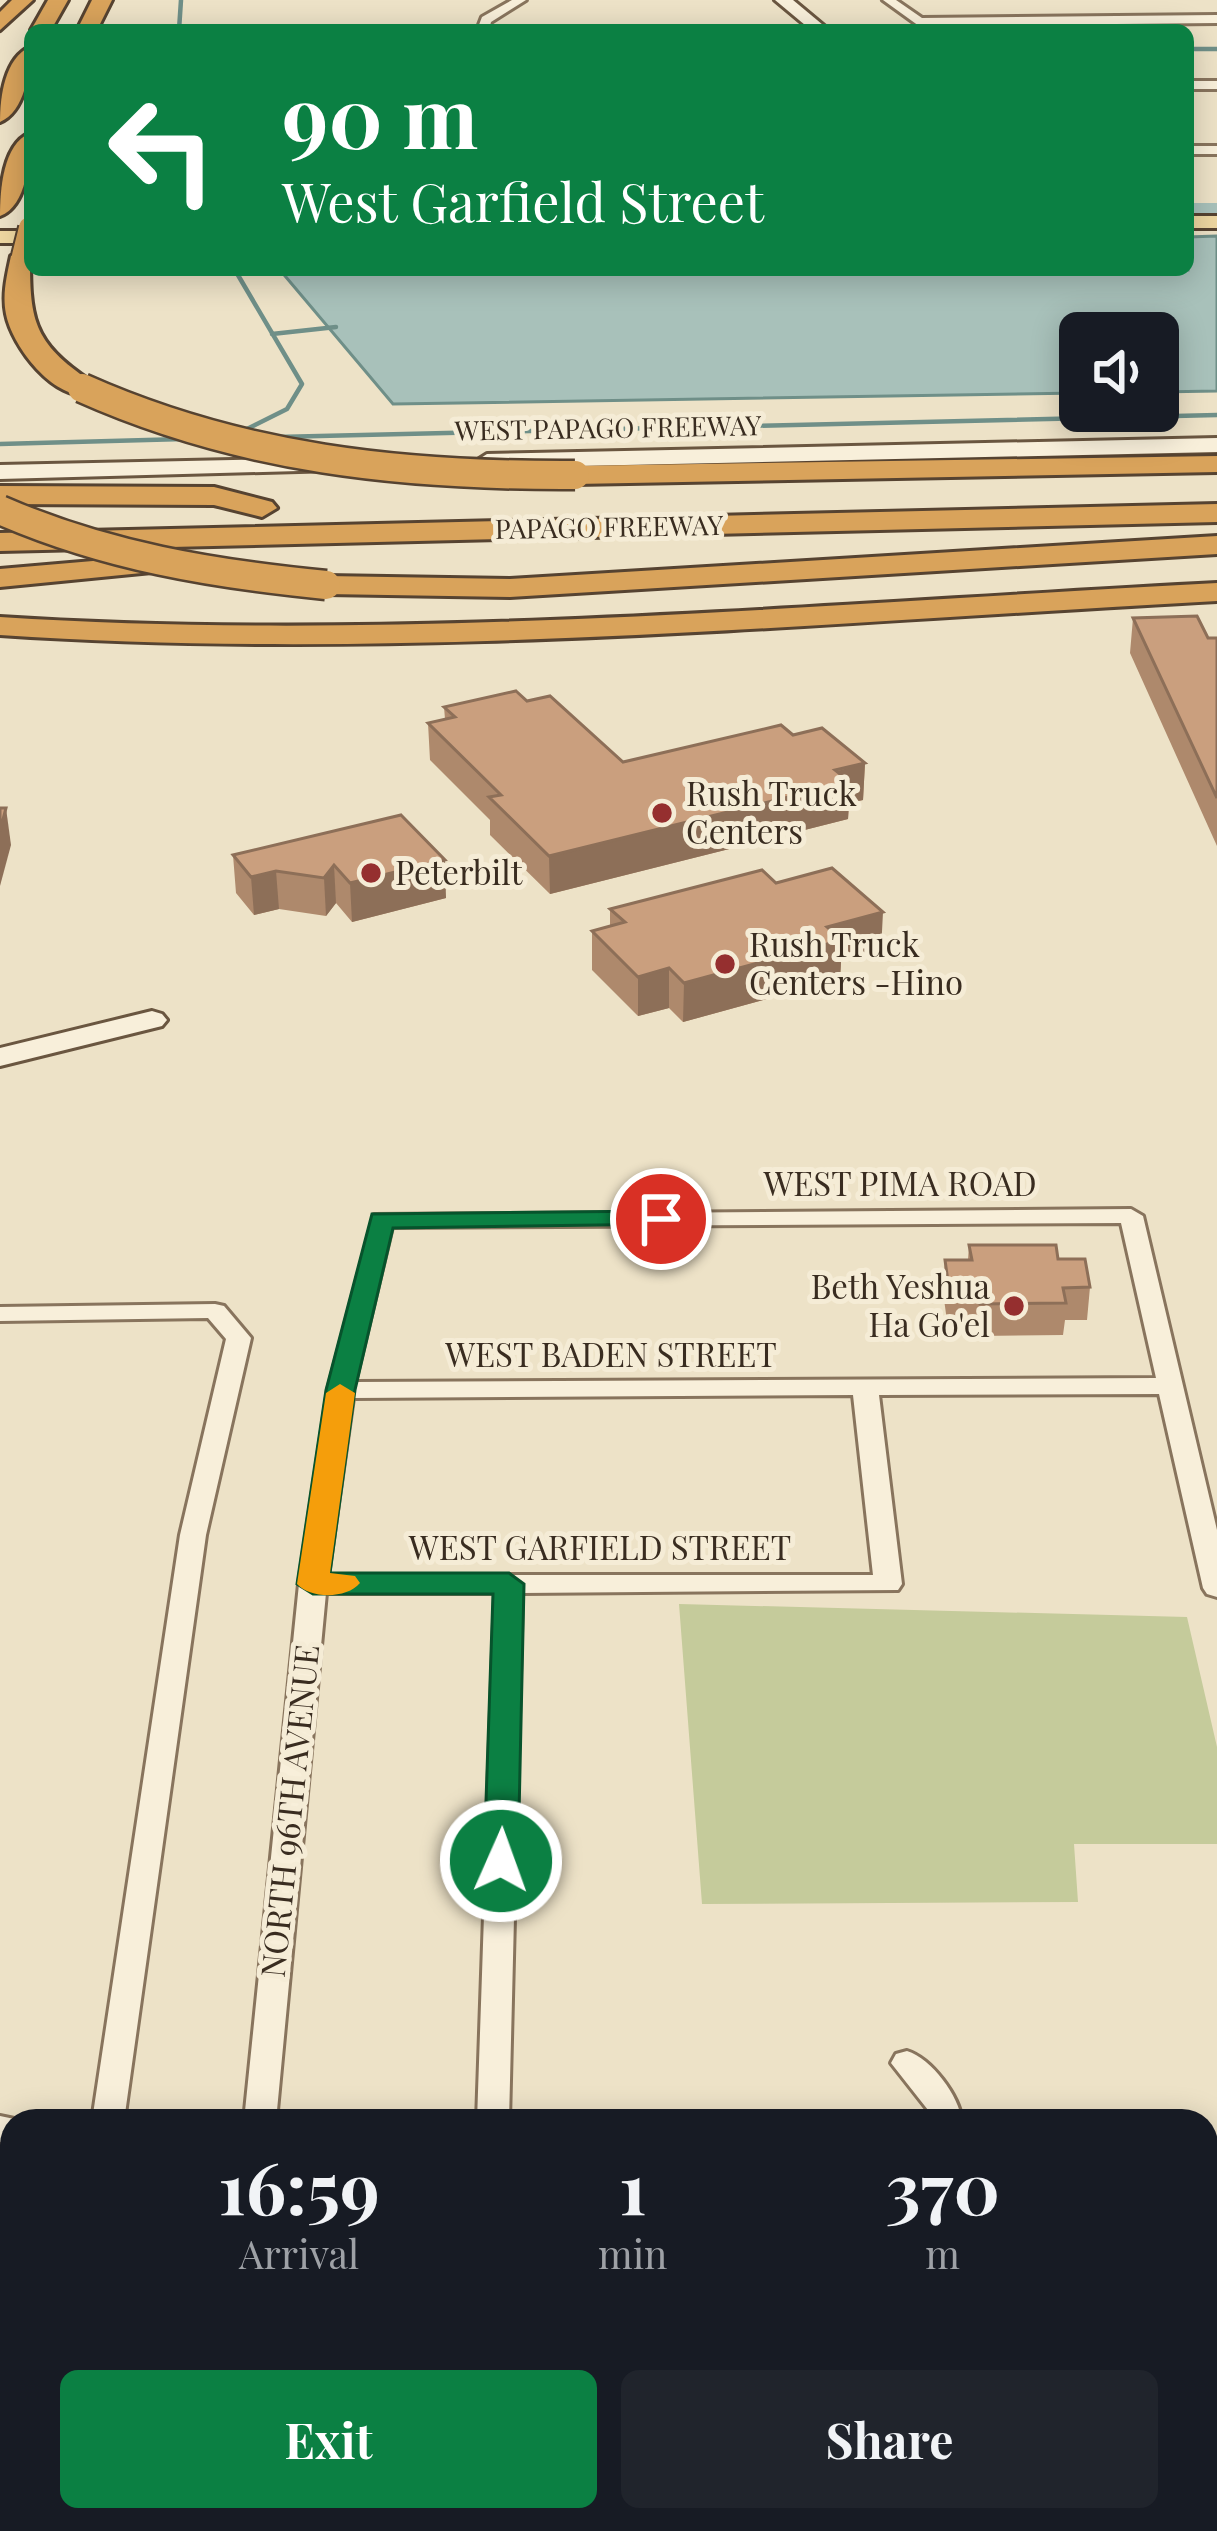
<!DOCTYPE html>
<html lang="en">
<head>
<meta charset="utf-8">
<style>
  body { margin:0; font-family:"Playfair Display",serif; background:#20242c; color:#f1f3f6; height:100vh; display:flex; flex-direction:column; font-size:45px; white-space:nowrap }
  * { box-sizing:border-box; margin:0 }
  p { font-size:39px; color:#9ea1a6 }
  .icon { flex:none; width:66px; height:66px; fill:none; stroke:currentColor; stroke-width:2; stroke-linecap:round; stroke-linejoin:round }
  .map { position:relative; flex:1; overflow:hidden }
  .panel { position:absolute; left:0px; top:2109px; width:1218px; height:423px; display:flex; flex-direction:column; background:#171b24; border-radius:36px 36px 0 0; box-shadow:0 6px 30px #0003 }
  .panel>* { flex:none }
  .top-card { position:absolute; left:24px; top:24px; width:1170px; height:252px; border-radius:18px; box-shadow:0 6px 30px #0003; background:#0b8043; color:#fff; overflow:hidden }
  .fabs { position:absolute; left:1059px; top:312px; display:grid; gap:24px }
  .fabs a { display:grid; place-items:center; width:120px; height:120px; border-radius:18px; background:#171b24; box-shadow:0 6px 30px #0003; font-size:60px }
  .pin { position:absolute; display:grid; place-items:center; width:102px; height:102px; color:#fff; margin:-51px; border:6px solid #fff; border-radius:50%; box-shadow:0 3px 12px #0007 }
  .me { position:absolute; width:132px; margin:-66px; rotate:2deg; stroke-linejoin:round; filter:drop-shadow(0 0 9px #0008) }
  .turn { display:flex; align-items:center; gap:42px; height:252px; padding:0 60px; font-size:54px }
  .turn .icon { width:156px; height:156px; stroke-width:2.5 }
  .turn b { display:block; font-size:84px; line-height:102px }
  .eta { display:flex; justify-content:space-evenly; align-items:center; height:204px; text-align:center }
  .eta b { font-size:72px; font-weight:700; line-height:84px }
  .button { display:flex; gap:24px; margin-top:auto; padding:24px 60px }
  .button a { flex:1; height:138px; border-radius:18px; background:#0b8043; color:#fff; font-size:48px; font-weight:700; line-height:138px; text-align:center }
  .button a+a { background:#20242c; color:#f1f3f6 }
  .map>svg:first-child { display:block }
  .green { fill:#c5cb9b }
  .water { fill:#a8c1ba; stroke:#6f8f88; stroke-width:3 }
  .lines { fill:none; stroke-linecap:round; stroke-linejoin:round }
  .stream { stroke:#6f8f88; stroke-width:4.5 }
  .canal { fill:#a8c1ba; fill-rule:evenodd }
  .street-casing { stroke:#88745d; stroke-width:6 }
  .secondary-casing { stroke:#6a5640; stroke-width:6 }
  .primary-casing { stroke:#564331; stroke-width:6 }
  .highway-casing { stroke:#564331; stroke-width:6 }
  .street { fill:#f8efda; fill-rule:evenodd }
  .secondary { fill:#f8efda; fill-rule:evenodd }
  .primary { fill:#eed7a1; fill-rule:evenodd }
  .highway { fill:#d9a35b; fill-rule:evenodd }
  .highway-bridge-far1-casing { stroke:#564331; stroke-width:26; stroke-linecap:butt }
  .highway-bridge-casing { stroke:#564331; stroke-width:33; stroke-linecap:butt }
  .highway-bridge-far1 { stroke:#d9a35b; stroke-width:22 }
  .highway-bridge { stroke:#d9a35b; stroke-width:28 }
  .wall { fill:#ae896c }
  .shaded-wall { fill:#8d6f58 }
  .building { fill:#ca9f7e; stroke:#8d6f58; stroke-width:3 }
  .route { fill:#0b8043; stroke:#07532c; stroke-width:3 }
  .slow { fill:#f59e0b }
  .poi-dot { fill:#952f2f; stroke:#f5ecd6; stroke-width:4.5 }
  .labels { text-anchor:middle; stroke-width:10; stroke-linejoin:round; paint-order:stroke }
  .far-street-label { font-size:27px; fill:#392c20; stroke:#f5ecd6 }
  .poi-label { font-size:33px; fill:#392c20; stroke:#f5ecd6; text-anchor:start }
  .street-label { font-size:33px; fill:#392c20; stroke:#f5ecd6 }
</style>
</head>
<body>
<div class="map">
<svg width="1217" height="2531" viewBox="0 0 1217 2531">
  <rect width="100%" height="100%" fill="#ede2c7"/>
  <path class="green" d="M679,1604l508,13 30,130v97h-143l4,58 -376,2z"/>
  <path class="water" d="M1217,236v155l-59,1v-59h-78v60l-687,11 -113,-134h908v-33z"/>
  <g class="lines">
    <g class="stream">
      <path d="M179,30l2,-30"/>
      <path d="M1188,49h29"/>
      <path d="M235,270l67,114 -15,25 -46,23"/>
      <path d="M272,334l64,-7"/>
      <path d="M277,437l940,-22"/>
      <path d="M0,444l184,-5"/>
    </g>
    <rect class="canal" x="1188" y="203" width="29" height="10"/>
    <defs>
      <g id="street">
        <path d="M512,0h14l-35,22 -2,8h-12l5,-13z"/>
        <path d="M883,0h13l26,18 295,-3v8l-298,3z"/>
        <rect x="1188" y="81" width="29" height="8"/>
        <rect x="1188" y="146" width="29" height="8"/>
        <path d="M1131,1209l12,7 74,314v67l-10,-3 -4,-6 -44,-194 -280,1 23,189 -4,6 -376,3 -13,528h-32l18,-528h-169l-50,528h-32l55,-537 29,-194 46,-175zM1121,1223l35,155 -801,4 37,-155zM853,1395l20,180h-545l25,-177z"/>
        <path d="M215,1304l9,2 27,32 -45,197 -82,586h-32l88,-586 46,-196 -18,-21 -208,3v-14z"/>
        <path d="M907,2051c25,8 52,45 55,70h-32l-2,-11 -37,-47 5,-9z"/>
        <path d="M0,2116l24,5h-12v21h-12z"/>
        <rect x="1206" y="2300" width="11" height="28"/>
        <rect x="0" y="2313" width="12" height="28"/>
        <path d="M203,2520h36l-1,11h-36z"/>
      </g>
      <g id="secondary">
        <path d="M775,0h18l36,30h-18z"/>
        <path d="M1217,438v14l-730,16 -11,-7 11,-7z"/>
        <path d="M327,458l8,2v10l-335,9v-14z"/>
        <path d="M152,1011l10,3 5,6 -5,6 -162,40v-18z"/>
      </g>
      <g id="primary">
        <rect x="1188" y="216" width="29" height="12"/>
        <rect x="0" y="231" width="30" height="12"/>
      </g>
      <g id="highway">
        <path d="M12,0h21l-33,30v-18z"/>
        <path d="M48,0h20l-17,30h-20z"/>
        <path d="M92,0h20l-15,30h-20z"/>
        <path d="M30,47c0,25 -5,64 -30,75 0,-26 5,-64 30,-75z"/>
        <path d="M30,133c0,26 -3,73 -30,83 0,-26 3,-72 30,-83z"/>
        <path d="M23,249l7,1c0,67 0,91 62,132v12c-37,9 -80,-48 -86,-80 -4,-20 1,-39 5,-58z"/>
        <path d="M1217,456v16l-642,12 -14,-9 14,-9z"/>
        <path d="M0,486l214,1 58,15 5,6 -15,9 -48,-12 -214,-1z"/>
        <path d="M1217,504v18l-1217,29v-18z"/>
        <path d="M1217,536v18l-707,43 -184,-3 -15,-9 15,-9 184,3z"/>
        <path d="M151,556l11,3 4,6 -4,6 -162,16v-18z"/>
        <path d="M1217,583v18c-405,22 -812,61 -1217,34v-18c405,26 812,-13 1217,-34z"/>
      </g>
    </defs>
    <use href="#street" class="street-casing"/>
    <use href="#secondary" class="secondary-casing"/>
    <use href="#primary" class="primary-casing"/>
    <use href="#highway" class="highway-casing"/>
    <use href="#street" class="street"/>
    <use href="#secondary" class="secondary"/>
    <use href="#primary" class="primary"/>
    <use href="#highway" class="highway"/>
    <defs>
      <path id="highway-bridge-far1" d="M23,256l7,-28"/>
      <g id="highway-bridge">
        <path d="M82,388c159,71 320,88 493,87"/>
        <path d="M0,510c105,46 213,64 326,75"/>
      </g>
    </defs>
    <use href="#highway-bridge-far1" class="highway-bridge-far1-casing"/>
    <use href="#highway-bridge" class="highway-bridge-casing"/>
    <use href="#highway-bridge-far1" class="highway-bridge-far1"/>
    <use href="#highway-bridge" class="highway-bridge"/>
  </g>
  <g class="wall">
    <path d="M1133,618l75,20h9v208l-87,-193z"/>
    <path d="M527,701l96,61 170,-27 72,28 -2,37 -14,3 -1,16 -298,75 -60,-59v-15l-60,-60 -2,-37 17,-4 -1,-12z"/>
    <path d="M401,815l45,83 -94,24 -16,-19 -10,13 -47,-7 -25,6 -18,-22 -3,-38z"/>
    <path d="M776,883l105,68 -40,11 -1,17 -157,43 -14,-14 -31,8 -46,-46v-39l18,-5v-17z"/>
    <path d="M969,1245l89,14 32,28 -3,33h-22l-2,15 -85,1 -3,-15h-28l-4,-29 2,-32h23z"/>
  </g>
  <g class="shaded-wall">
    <path d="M865,763l-2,37 -14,3 -1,16 -298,75 -1,-38z"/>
    <path d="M6,808l5,37 -11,41v-55z"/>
    <path d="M445,860l1,38 -94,24 -2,-39z"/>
    <path d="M334,865l2,38 -10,13 -2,-38z"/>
    <path d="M276,871l3,38 -25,6 -3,-38z"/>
    <path d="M883,912l-2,39 -40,11 -1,17 -157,43 1,-39 143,-56z"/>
    <path d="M669,968v40l-31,8v-39z"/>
  </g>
  <g class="building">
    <path d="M1197,616l11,22h9v160l-84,-180z"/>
    <path d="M516,691l11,10 23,-5 73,66 158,-37 12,10 29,-7 43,35 -30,7 15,12 -301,74 -60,-59 12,-2 -73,-72 27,-6 -11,-10z"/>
    <path d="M0,808h6l-6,23z"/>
    <path d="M401,815l44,45 -95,23 -16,-18 -10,13 -48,-7 -25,6 -18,-22z"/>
    <path d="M832,868l51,44 -56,15 15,13 -158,43 -15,-15 -31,9 -46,-46 33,-9 -15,-13 152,-39 14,13z"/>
    <path d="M969,1245h87l2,14h27l5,28 -27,1 3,15 -86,1 -2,-16 -29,1 -4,-29h27z"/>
  </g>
  <path class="route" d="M661,1211l13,8 -4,5 -277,4 -38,162 -25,183h179l15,11 -6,277 -17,12 -17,-12 9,-267h-180l-16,-10 29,-194 46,-176z"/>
  <path class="slow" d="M340,1384l15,9 -25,180 25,3 5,7c-13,16 -50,16 -63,1l29,-191z"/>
  <g class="poi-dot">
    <circle cx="662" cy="813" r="12"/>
    <circle cx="371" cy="873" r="12"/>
    <circle cx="725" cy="964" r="12"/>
    <circle cx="1014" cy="1306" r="12"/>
  </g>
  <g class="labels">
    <g class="far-street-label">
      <text transform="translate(608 429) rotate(-1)" y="9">WEST PAPAGO FREEWAY</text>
      <text transform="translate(609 528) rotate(-1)" y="9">PAPAGO FREEWAY</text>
    </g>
    <g class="poi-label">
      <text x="686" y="806">Rush Truck<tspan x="686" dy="38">Centers</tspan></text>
      <text x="395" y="885">Peterbilt</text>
      <text x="749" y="957">Rush Truck<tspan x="749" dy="38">Centers -Hino</tspan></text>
      <text x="990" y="1299" text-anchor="end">Beth Yeshua<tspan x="990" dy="38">Ha Go'el</tspan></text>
    </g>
    <g class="street-label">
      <text x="900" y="1196">WEST PIMA ROAD</text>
      <text x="611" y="1367">WEST BADEN STREET</text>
      <text x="600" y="1560">WEST GARFIELD STREET</text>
      <text transform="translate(290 1811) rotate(-84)" y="12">NORTH 96TH AVENUE</text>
    </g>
  </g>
</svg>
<div class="fabs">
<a><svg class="icon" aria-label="sound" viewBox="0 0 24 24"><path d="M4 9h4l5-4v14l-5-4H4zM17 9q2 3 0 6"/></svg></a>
</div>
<div class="pin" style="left:661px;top:1219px;background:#d93025"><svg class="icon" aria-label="arrive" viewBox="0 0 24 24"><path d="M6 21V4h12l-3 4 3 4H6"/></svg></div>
<svg class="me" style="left:501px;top:1861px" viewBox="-20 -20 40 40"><circle r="17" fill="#0b8043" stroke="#fff" stroke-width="3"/><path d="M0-11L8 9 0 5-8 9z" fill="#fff"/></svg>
<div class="top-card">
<div class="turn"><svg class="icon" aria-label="left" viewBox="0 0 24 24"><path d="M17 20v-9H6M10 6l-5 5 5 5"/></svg><div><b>90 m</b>West Garfield Street</div></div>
</div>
<section class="panel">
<div class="eta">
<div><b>16:59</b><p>Arrival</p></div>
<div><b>1</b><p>min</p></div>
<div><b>370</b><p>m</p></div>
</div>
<div class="button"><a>Exit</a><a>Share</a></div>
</section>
</div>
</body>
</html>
